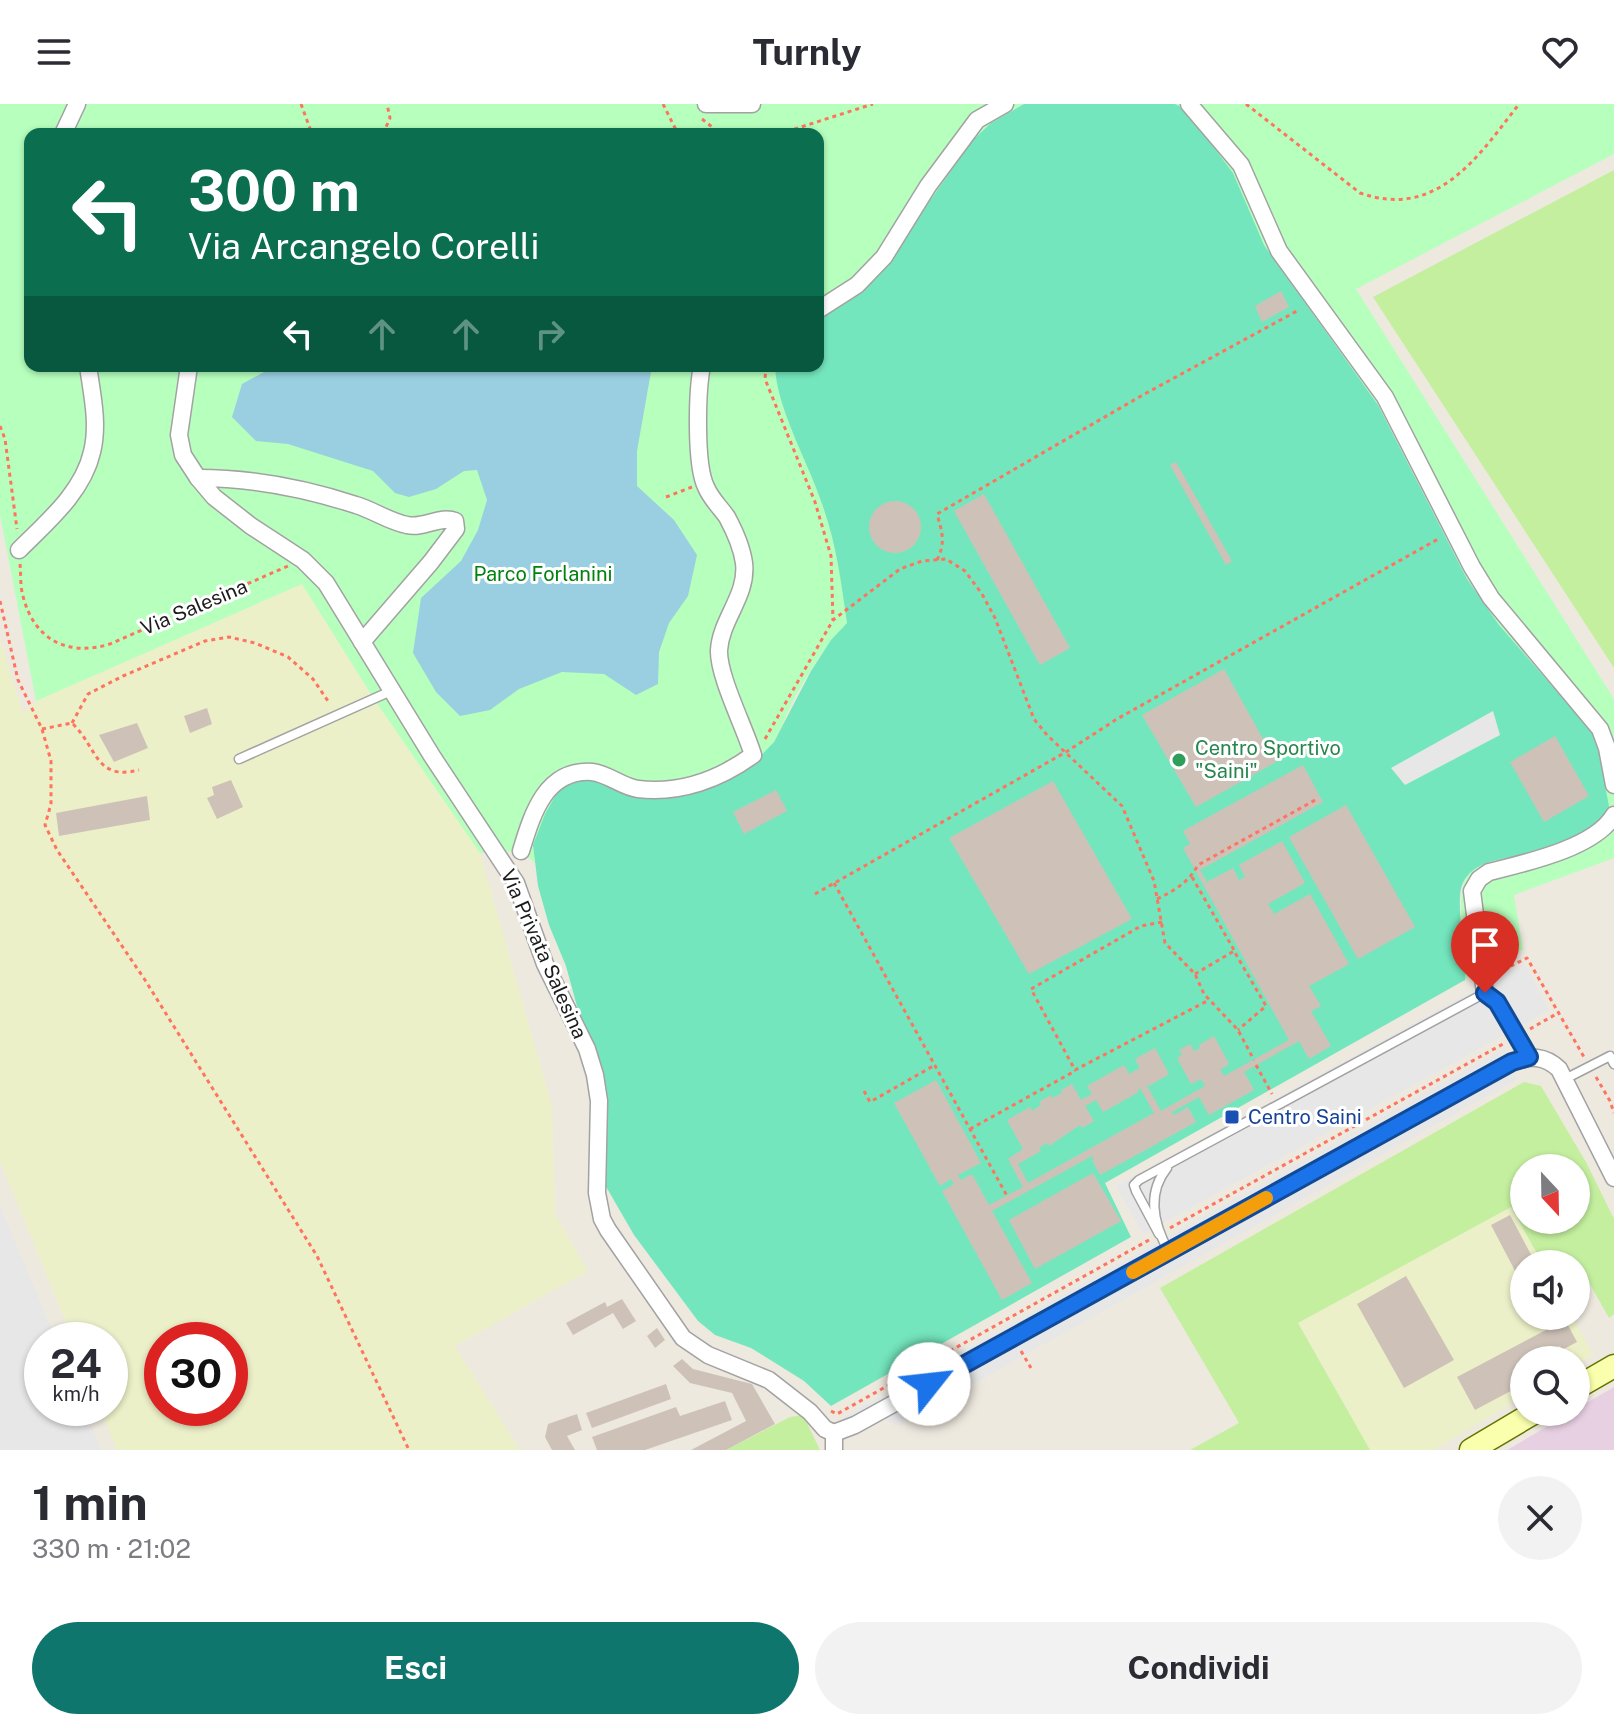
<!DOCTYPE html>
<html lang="it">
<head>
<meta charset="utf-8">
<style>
  body { margin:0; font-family:"Public Sans",sans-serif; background:#f2f2f3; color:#2b2b33; height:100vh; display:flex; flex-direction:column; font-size:30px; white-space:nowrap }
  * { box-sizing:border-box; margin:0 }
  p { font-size:26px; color:#7c7c81 }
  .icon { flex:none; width:44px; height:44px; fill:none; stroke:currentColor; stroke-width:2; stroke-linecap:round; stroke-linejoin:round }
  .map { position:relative; height:1346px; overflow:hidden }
  .panel { display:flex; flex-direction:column; background:#fff; flex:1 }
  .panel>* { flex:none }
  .top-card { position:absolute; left:24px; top:24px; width:800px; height:244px; border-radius:16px; box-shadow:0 2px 6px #0004; background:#0b6e4f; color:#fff; overflow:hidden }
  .needle { width:52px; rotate:158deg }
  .buttons { position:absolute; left:1510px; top:1050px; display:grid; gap:16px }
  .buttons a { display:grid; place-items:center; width:80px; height:80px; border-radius:50%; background:#fff; box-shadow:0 2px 6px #0004; font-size:40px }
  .speed { position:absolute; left:24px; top:1218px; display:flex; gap:16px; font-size:40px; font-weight:700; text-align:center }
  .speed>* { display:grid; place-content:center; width:104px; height:104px; border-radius:50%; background:#fff; box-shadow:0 2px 6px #0004; line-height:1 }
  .speed small { font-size:20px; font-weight:400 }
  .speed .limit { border:12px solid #d22; background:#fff; color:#111 }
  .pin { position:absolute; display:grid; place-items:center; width:68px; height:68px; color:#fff; margin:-82px -34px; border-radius:50% 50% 50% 0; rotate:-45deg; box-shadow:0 0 8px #0007 }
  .pin .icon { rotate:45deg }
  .me { position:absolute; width:88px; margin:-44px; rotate:61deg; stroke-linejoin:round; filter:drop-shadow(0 0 6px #0008) }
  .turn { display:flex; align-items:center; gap:28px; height:168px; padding:0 32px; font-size:36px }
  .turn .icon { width:104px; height:104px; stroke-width:2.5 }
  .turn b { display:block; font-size:56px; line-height:68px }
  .lanes { display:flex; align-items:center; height:76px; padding:0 32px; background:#0003; justify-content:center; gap:40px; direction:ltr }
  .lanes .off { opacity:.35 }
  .round { display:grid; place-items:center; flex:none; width:84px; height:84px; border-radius:42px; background:#f2f2f3 }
  .head { display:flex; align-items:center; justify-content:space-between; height:136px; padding:0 32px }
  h1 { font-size:48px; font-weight:700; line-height:60px }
  .button { display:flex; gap:16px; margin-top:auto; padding:16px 32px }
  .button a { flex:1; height:92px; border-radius:48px; background:#0f766e; color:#fff; font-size:32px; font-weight:700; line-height:92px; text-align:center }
  .button a+a { background:#f2f2f3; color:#2b2b33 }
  header { display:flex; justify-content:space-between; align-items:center; height:104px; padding:0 32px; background:#fff; font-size:36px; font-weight:700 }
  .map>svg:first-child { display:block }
  .industrial { fill:#e8d0e3 }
  .farmland { fill:#ecf0c8; fill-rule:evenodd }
  .grass { fill:#c4ef9f; fill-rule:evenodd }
  .park { fill:#b6ffbd }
  .pitch { fill:#74e6bd }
  .parking { fill:#e7e7e7 }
  .water { fill:#9acfe1 }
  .building { fill:#cec2b8; fill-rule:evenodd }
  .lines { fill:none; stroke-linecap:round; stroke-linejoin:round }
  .lane-casing { stroke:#a2a2a2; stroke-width:11 }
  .street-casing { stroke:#a2a2a2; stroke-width:19 }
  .secondary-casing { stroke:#657400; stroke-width:25 }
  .path { stroke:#ff735f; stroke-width:3; stroke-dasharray:4 4; stroke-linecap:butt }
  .lane { stroke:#fff; stroke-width:8 }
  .street { stroke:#fff; stroke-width:16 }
  .secondary { stroke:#f9ffac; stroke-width:22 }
  .route-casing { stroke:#114b97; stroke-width:20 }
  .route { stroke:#1a73e8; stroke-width:14 }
  .slow { stroke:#f59e0b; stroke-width:14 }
  .leisure-dot { fill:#2e9e5b; stroke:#fff; stroke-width:3 }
  .transit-dot { fill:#1a4fb4; stroke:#fff; stroke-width:3 }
  .labels { text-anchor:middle; stroke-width:6; stroke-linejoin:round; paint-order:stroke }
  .park-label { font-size:20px; fill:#01820e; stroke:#fff }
  .street-label { font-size:20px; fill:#1b1b1b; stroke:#fff }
  .leisure-label { font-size:20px; fill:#27864d; stroke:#fff; text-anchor:start }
  .transit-label { font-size:20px; fill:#164399; stroke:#fff; text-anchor:start }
</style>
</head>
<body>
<header><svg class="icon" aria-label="menu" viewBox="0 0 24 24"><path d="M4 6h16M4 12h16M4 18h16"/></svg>Turnly<svg class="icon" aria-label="heart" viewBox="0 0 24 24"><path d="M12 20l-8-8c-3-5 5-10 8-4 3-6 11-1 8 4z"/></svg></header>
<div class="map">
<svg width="1614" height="1346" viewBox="0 0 1614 1346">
  <rect width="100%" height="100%" fill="#eee9df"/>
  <path class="industrial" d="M1614,1283v63h-107l65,-38h4v-3z"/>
  <g class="farmland">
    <path d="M302,480l72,115 106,154 72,253 3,108 33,57 -133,75 65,104h-403l-17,-42h10v-68h-37l-73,-179v-522l23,74 13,-12zM162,1236h68v68h-68z"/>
    <path d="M1511,1103l32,57h-19v52h48l21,39 -17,10v-5h-52v36l-90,54h-64l-72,-127z"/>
  </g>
  <g class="grass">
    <path d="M1614,66v498l-241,-371z"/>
    <path d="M1524,978l17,4 46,78 27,55v95l-5,4 -27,-48 -6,2v-8h-33l-32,-57 -213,116 72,127h-180l49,-27 -79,-135zM1524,1064h52v52h-52z"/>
    <path d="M803,1311l17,35h-94l64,-33z"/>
  </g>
  <g class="park">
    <path d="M0,0h1024l-32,19 -82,106 -19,32 -27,28 -46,29v-184h-788v232h745c1,41 33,96 47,135 14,41 19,80 25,122 -22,23 -38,49 -53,76 -8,15 -12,31 -22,45 -26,36 -82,59 -126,55 -17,-2 -32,-9 -47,-17l-66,63 2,18 -14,-12 -41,2 -106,-154 -72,-115 -266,117 -36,-186z"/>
    <path d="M1175,0h439v50l-258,135 258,410v159l-100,37 9,55 -42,10 -16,20c3,-29 -15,-91 7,-109 17,-13 46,-15 66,-20l-39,-226 -32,-46 -89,-174 -114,-160 -12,-24 -67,-111z"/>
  </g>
  <path class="pitch" d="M1024,0h151l10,5 48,64 31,72 114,160 89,174 32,46 94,108 5,16 11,57c-3,13 -13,18 -25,25 -14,8 -29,15 -44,20 -24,7 -66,6 -77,32 -9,18 4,72 2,97l-360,203 26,54 -300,169 -27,-25 -53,-33 -36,-13 -17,-14 -64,-86 -37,-64 -10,-128 -21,-77 -17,-41 -11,-39 -5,-41 12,-31 13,-23 12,-8 16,-3 14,2 17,9 28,8 23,-1 56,-16 27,-16 23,-24 37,-71 20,-31 16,-17c-6,-42 -11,-82 -26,-122 -13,-39 -45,-94 -46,-135h43v-48l46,-29 27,-28 19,-32 62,-88 19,-18z"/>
  <g class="parking">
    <path d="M1493,607l7,24 -95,50 -14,-17z"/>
    <path d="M1524,859l25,47 -406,224 -27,-48z"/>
    <path d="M1505,944l7,14 -3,11 10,5 -621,348 -24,-11 -19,10 -13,-7z"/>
    <path d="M0,1102l56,134h-14v68h42l17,42h-101z"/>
  </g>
  <path class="water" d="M275,262h377l-15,85v35l37,34 23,35 -9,41 -19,27 -10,29 -1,32 -22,11 -32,-21 -42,-2 -43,17 -29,21 -30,6 -24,-24 -23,-39 8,-55 40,-37 17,-31 9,-30 -10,-30 -13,1 -28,18 -27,8 -14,-4 -22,-22 -85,-27 -32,-3 -24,-24 10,-33z"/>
  <g class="building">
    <path d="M1281,187l8,16 -27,15 -7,-16z"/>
    <path d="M1176,358l56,99 -6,4 -56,-100z"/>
    <path d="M984,390l86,154 -30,17 -86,-154z"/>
    <circle cx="895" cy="423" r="26"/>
    <path d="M1224,565l52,93 -80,45 -54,-92z"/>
    <path d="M207,604l5,16 -22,9 -6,-17z"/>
    <path d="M137,619l11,25 -34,14 -15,-27z"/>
    <path d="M1555,632l34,60 -45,26 -34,-60z"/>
    <path d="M1303,661l20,37 -123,68 7,12 26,-14 6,12 6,-3 -6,-12 43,-24 23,42 -37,21 6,10 36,-20 39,70 -40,22 12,20 -10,5 20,35 -22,13 -10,-18 -55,31 10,18 -45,25 -10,-18 -27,15 2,3 14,-8 8,15 -96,53 -8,-15 2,-1 -2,-3 -100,55 40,72 -30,17 -60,-109 12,-7 -3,-5 -11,7 -46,-83 42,-23 45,83 -23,12 3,5 11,-6 17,31 34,-18 -15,-28 15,-10 -16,-29 23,-13 2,4 9,-6 -2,-3 12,-7 1,3 10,-5 -1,-3 11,-6 9,16 11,-6 -5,-8 37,-21 5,9 11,-6 -5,-9 20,-11 14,26 -20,12 -3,-2 15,27 44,-25 -4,-7 -10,5 -14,-26 5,-3 -3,-5 11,-6 4,7 6,-3 -1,-3 15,-9 15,28 -9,6 4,6 65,-36 -106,-192 7,-4 -7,-13zM1140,984l14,25 -126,70 -10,-19 23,-13 -2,-3 8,-5 2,3 31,-21 2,3 12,-7 -9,-15 11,-6 7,12 36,-20 -1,-3z"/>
    <path d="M231,676l12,27 -26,12 -10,-21 7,-3 -2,-8z"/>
    <path d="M1053,677l79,138 -103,55 -80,-136z"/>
    <path d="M776,686l11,21 -43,23 -11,-22z"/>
    <path d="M147,692l3,24 -91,16 -3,-23z"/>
    <path d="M1346,701l69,122 -57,32 -69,-122z"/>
    <path d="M1093,1069l28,48 -86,48 -26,-49z"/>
    <path d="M1510,1111l26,49h-12v24l-33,-63z"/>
    <path d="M1406,1172l48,84 -50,28 -47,-84z"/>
    <path d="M622,1195l14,22 -13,8 -10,-16 -40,22 -7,-12 39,-21 2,5z"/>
    <path d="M1539,1212h24l14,26 -15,8 -2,-4 -26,14h-10v24l-49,26 -18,-33 89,-47z"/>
    <path d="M657,1224l8,12 -10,8 -8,-12z"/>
    <path d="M682,1255l11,10 59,15 23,40 -49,26h-35l55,-29 -14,-28 -42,-10 -17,-17z"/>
    <path d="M666,1280l5,15 -79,29 -6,-15z"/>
    <path d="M725,1297l7,19 -87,30h-48l-5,-13 84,-30 4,9z"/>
    <path d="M577,1310l5,16 -15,6 8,14h-23l-7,-13 3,-13z"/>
  </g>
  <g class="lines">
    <defs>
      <g id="lane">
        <path d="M239,655l152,-68"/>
        <path d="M1565,975l45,-23 4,8"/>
        <path d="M1167,1064c-21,26 -13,57 2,84"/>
        <path d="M1159,1130l-23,-43 -2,-6 5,-5 346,-187"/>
      </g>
      <g id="street">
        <path d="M706,0h46"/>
        <path d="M1189,0l52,61 38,86 106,146 87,170 19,31 109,131 7,19 7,37"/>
        <path d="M63,30l14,-30"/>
        <path d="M818,206l39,-25 27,-28 44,-71 49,-66 28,-16"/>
        <path d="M189,262l-10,69 4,20 15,23 16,19 37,29 52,34 23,23 106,173 84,127 29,81 42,85 8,26 4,26 -2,92 5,26 6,11 75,108 25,17 61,25 41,32 15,17 9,4"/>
        <path d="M198,374c54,0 106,10 158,27 17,5 34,17 51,20 17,4 33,-10 48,-4l1,8 -25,33 -69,80"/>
        <path d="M19,446c28,-28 64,-58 73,-98 7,-28 0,-58 -4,-86"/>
        <path d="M521,747c11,-36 24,-82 71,-79 17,2 30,15 46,17 42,5 82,-10 115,-34 -8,-27 -35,-79 -34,-105 2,-31 29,-55 25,-87 -2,-15 -10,-33 -17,-46 -7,-10 -16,-18 -21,-30 -11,-22 -9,-96 -4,-121"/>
        <path d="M1529,953l-32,-55 -12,-9 -13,-102 7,-12 10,-7c36,-9 106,-24 125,-57"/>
        <path d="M834,1329l21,-8 657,-363c19,-6 32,-7 47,7l55,109"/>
        <path d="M834,1329v17"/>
      </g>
      <g id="secondary">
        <path d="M1576,1284l38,-22"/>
        <path d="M1471,1346l64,-38"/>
      </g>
    </defs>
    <use href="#lane" class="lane-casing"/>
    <use href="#street" class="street-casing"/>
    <use href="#secondary" class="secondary-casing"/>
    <g class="path">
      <path d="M301,0l11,30"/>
      <path d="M663,0l15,30"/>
      <path d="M1246,0l114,89c77,27 118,-36 159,-89"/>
      <path d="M702,15l19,15"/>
      <path d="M383,30l7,-16 -3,-14"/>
      <path d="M779,30l94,-30"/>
      <path d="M766,262l-1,13 50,123 16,54 2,64"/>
      <path d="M0,322l5,13 12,90"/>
      <path d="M666,393l26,-10"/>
      <path d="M937,456c9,-18 5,-28 0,-46l204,-118 156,-85"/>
      <path d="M20,460c1,10 0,22 3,32 11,44 45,61 87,48l178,-78"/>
      <path d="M0,497l18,79 24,49 9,32v43l-6,21 12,25 88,130 172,276 92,194"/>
      <path d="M72,619l16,-29 35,-18 82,-35 24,-4 26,6 33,14 25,22 17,25"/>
      <path d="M42,625l30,-6c26,25 23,58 67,47"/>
      <path d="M765,635l68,-119 67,-51 22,-8 24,-2 19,12 17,23 13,24 39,101 13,16 75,71 32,75 11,62 30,31 9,20 34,36 16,30"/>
      <path d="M1192,773l42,73"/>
      <path d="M834,779l173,313"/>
      <path d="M815,790l251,-142 51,-33 323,-181"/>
      <path d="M1157,795c18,-9 31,-16 41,-34l119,-66"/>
      <path d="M1162,818l-21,4 -110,63 44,81 134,-70"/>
      <path d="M1495,860l14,3 18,-9 57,99"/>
      <path d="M1195,870l39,-23 32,55 -28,24"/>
      <path d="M1530,925l28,-16"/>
      <path d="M1256,961l16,29"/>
      <path d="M1596,973l14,24 4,12"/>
      <path d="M864,987l6,11 65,-37"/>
      <path d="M970,1025l105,-58"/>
      <path d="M1170,1124l333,-184"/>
      <path d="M1021,1247l10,17"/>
      <path d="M831,1307l6,3 312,-174"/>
      <path d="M1551,1316l14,-8"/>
    </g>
    <use href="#lane" class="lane"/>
    <use href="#street" class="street"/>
    <use href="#secondary" class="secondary"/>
  </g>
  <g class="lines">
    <defs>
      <path id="route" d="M929,1280l583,-322 17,-5 -32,-55 -12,-9"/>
    </defs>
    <use href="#route" class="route-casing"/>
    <use href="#route" class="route"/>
    <path class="slow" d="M1133,1168l133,-74"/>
  </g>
  <circle class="leisure-dot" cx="1179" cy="656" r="8"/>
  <rect class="transit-dot" x="1224" y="1005" width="16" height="16" rx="4"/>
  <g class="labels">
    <g class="park-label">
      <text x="543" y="477">Parco Forlanini</text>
    </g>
    <g class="street-label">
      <text transform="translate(194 503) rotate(-23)" y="7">Via Salesina</text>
      <text transform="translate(544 850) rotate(66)" y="7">Via Privata Salesina</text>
    </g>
    <g class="leisure-label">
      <text x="1195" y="651">Centro Sportivo<tspan x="1195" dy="23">"Saini"</tspan></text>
    </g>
    <g class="transit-label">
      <text x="1248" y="1020">Centro Saini</text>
    </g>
  </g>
</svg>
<div class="buttons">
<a><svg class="needle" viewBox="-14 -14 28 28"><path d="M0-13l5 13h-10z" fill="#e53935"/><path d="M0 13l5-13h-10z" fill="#7c7c81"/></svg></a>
<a><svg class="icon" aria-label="sound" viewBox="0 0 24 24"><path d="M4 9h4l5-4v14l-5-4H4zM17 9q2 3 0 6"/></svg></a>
<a><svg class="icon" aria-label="search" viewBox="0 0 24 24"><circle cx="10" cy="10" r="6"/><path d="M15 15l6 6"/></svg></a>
</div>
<div class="speed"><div>24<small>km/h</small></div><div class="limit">30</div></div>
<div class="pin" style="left:1485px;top:889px;background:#d93025"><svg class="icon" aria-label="arrive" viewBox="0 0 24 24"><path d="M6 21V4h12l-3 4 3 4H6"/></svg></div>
<svg class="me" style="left:929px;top:1280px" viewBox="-20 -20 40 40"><circle r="19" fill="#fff"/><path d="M0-13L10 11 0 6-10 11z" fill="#1a73e8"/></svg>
<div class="top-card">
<div class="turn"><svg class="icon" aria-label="left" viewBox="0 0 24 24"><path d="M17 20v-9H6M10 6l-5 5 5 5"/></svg><div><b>300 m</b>Via Arcangelo Corelli</div></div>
<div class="lanes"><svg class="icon" aria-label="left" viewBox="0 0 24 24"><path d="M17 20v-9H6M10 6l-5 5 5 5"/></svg><svg class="icon off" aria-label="ahead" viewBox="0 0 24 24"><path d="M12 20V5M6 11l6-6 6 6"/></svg><svg class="icon off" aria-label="ahead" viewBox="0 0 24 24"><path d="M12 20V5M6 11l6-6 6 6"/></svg><svg class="icon off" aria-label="right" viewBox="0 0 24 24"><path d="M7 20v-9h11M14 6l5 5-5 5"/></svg></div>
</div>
</div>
<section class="panel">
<div class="head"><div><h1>1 min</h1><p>330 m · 21:02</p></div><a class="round"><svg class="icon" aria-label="close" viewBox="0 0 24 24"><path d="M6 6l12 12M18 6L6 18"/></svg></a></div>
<div class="button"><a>Esci</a><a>Condividi</a></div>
</section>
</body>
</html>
